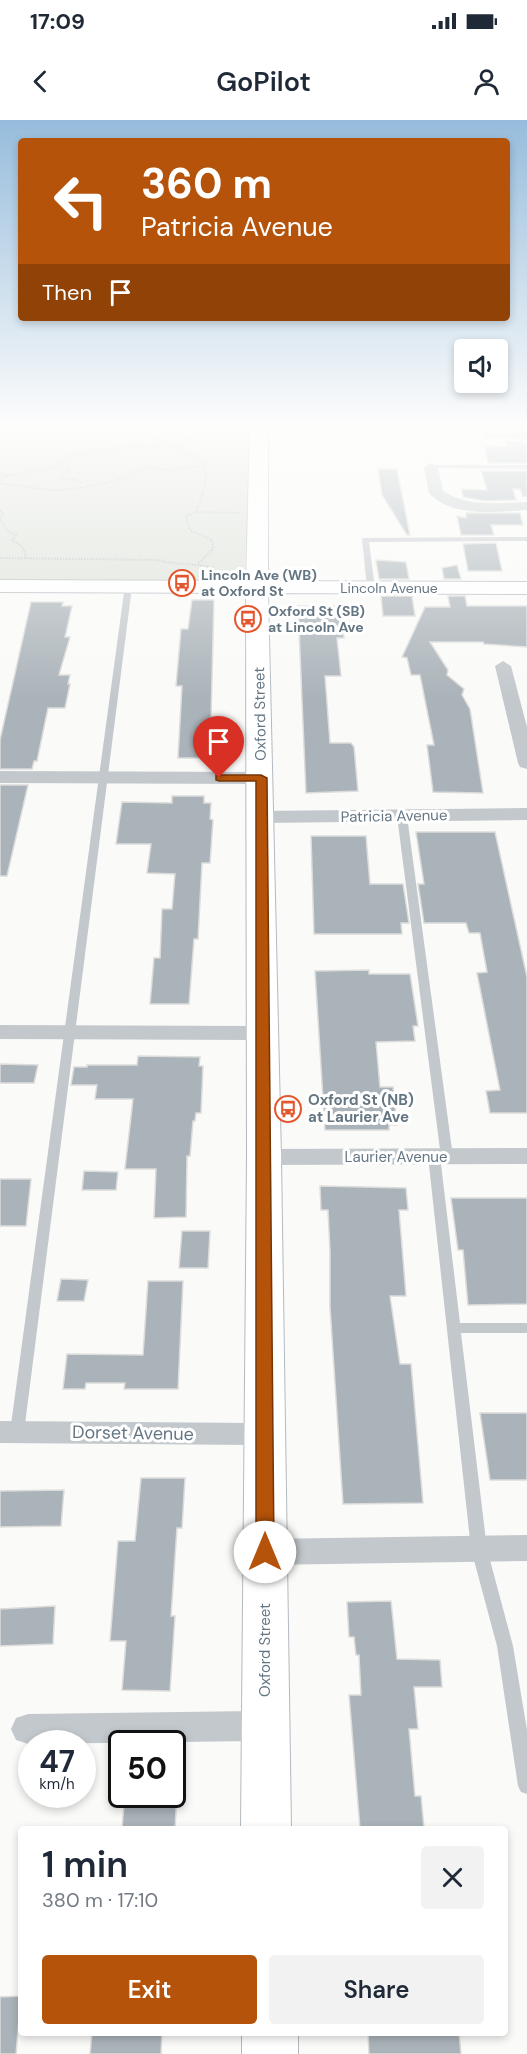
<!DOCTYPE html>
<html lang="en">
<head>
<meta charset="utf-8">
<style>
  body { margin:0; font-family:"DM Sans",sans-serif; background:#f2f2f3; color:#1f2937; height:100vh; display:flex; flex-direction:column; font-size:22px; white-space:nowrap }
  * { box-sizing:border-box; margin:0 }
  p { font-size:20px; color:#747a83 }
  .icon { flex:none; width:33px; height:33px; fill:none; stroke:currentColor; stroke-width:2; stroke-linecap:round; stroke-linejoin:round }
  .map { position:relative; flex:1; overflow:hidden }
  .details { position:absolute; left:18px; top:1706px; width:490px; height:210px; display:flex; flex-direction:column; background:#fff; border-radius:6px; box-shadow:0 3px 9px #0003 }
  .details>* { flex:none }
  .guide { position:absolute; left:18px; top:18px; width:492px; height:183px; border-radius:6px; box-shadow:0 3px 9px #0003; background:#b45309; color:#fff; overflow:hidden }
  .buttons { position:absolute; left:454px; top:219px; display:grid; gap:12px }
  .buttons a { display:grid; place-items:center; width:54px; height:54px; border-radius:6px; background:#fff; box-shadow:0 3px 9px #0003; font-size:30px }
  .speed { position:absolute; left:18px; top:1610px; display:flex; gap:12px; font-size:30px; font-weight:700; text-align:center }
  .speed>* { display:grid; place-content:center; width:78px; height:78px; border-radius:50%; background:#fff; box-shadow:0 3px 9px #0003; line-height:1 }
  .speed small { font-size:15px; font-weight:400 }
  .speed .limit { border:3px solid #111; border-radius:9px; background:#fff; color:#111 }
  .pin { position:absolute; display:grid; place-items:center; width:51px; height:51px; color:#fff; margin:-62px -26px; border-radius:50% 50% 50% 0; rotate:-45deg; box-shadow:0 0 6px #0007 }
  .pin .icon { rotate:45deg }
  .me { position:absolute; width:66px; margin:-33px; rotate:0deg; stroke-linejoin:round; filter:drop-shadow(0 0 4px #0008) }
  .turn { display:flex; align-items:center; gap:21px; height:126px; padding:0 24px; font-size:27px }
  .turn .icon { width:78px; height:78px; stroke-width:2.5 }
  .turn b { display:block; font-size:42px; line-height:51px }
  .then { display:flex; align-items:center; height:57px; padding:0 24px; background:#0003; gap:12px; font-size:22px }
  .round { display:grid; place-items:center; flex:none; width:63px; height:63px; border-radius:6px; background:#f2f2f3 }
  .overview { display:flex; align-items:center; justify-content:space-between; height:102px; padding:0 24px }
  h1 { font-size:36px; font-weight:600; line-height:45px }
  .action { display:flex; gap:12px; margin-top:auto; padding:12px 24px }
  .action a { flex:1; height:69px; border-radius:6px; background:#b45309; color:#fff; font-size:24px; font-weight:600; line-height:69px; text-align:center }
  .action a+a { background:#f2f2f3; color:#1f2937 }
  .status { display:flex; justify-content:space-between; align-items:center; height:42px; padding:0 30px; background:#fff; direction:ltr }
  .status svg { height:16px; fill:currentColor }
  header { display:flex; justify-content:space-between; align-items:center; height:78px; padding:0 24px; background:#fff; font-size:27px; font-weight:600 }
  .map>svg:first-child { display:block }
  .green { fill:#dadfd7 }
  .building { fill:#aab3b9; stroke:#dcdcda; stroke-width:1.5 }
  .lines { fill:none; stroke-linecap:round; stroke-linejoin:round }
  .secondary-casing { stroke:#b3babf; stroke-width:2 }
  .path { stroke:#bbbfc2; stroke-width:2; stroke-dasharray:1.5 1.5; stroke-linecap:butt }
  .lane { fill:#c3c8cc; fill-rule:evenodd }
  .street { fill:#c3c8cc; fill-rule:evenodd }
  .secondary { fill:#fff; fill-rule:evenodd }
  .route { fill:#b45309; stroke:#753606; stroke-width:1.5 }
  .labels { text-anchor:middle; stroke-width:6; stroke-linejoin:round; paint-order:stroke }
  .far-poi-label { font-size:14px; font-weight:bold; fill:#657683; stroke:#fff; text-anchor:start }
  .far-street-label { font-size:14px; fill:#657683; stroke:#fff }
  .street-label { font-size:15px; fill:#657683; stroke:#fff }
  .poi-label { font-size:15px; font-weight:bold; fill:#657683; stroke:#fff; text-anchor:start }
  .near-street-label { font-size:18px; fill:#657683; stroke:#fff }
</style>
</head>
<body>
<div class="status"><b>17:09</b><svg viewBox="0 0 49 12"><path d="M0 12V9h3v3zM5 12V6h3v6zM10 12V3h3v9zM15 12V0h3v12zM26 1h20v11H26zM47 4h2v5h-2z"/></svg></div>
<header><svg class="icon" aria-label="back" viewBox="0 0 24 24"><path d="M15 5l-7 7 7 7"/></svg>GoPilot<svg class="icon" aria-label="person" viewBox="0 0 24 24"><circle cx="12" cy="8" r="4"/><path d="M4 21q1-7 8-7t8 7"/></svg></header>
<div class="map">
<svg width="527" height="1934" viewBox="0 0 527 1934">
  <rect width="100%" height="100%" fill="#fafaf8"/>
  <path class="green" d="M0,308h252l1,65 -5,3 -1,17 5,20 -6,7 -2,43 -244,-2z"/>
  <g class="building">
    <path d="M505,321h18l4,5v17h-39l-4,-16 23,-1z"/>
    <path d="M378,349h19l13,66h-3l-25,-40z"/>
    <path d="M481,351h46v25l-4,1 -3,-8h-7l3,11 -32,1 -21,-4 -1,-8 25,1z"/>
    <path d="M466,393h54l3,12h-32l3,10h-33l-4,-19 9,2z"/>
    <path d="M496,423l6,28h-34l-5,-27z"/>
    <path d="M376,440l30,2 3,17h-30z"/>
    <path d="M457,445l4,14h-17l-2,-11z"/>
    <path d="M381,476h31l3,20h-32z"/>
    <path d="M448,476h17l2,10h60v41l-43,-3 -1,-2h-53l18,28 -1,5 17,14 -2,6 8,14 13,84 -50,-1 -6,-47h7l-14,-70h-9l-4,-17 -5,-1 23,-50h25z"/>
    <path d="M192,480h22l-4,158h-32l4,-72h-6l5,-57h7z"/>
    <path d="M31,482h32l-1,4h10l-7,31h5l-11,38h11l-2,9h2l-5,24h-17l-11,53h-3l-2,8h-32v-29z"/>
    <path d="M298,486h37v7h6l3,25h-7l4,38h-16l5,67h21l3,4 4,44 -52,2z"/>
    <path d="M0,665h28l-21,91h-7z"/>
    <path d="M172,676h32v7h7l-1,16 3,1 -3,43h-8l-4,76h-4l-5,65h-39l4,-46h6l2,-49h10l3,-35 -28,-1 4,-29h-35l6,-42 50,1z"/>
    <path d="M416,712h79l32,145v136h-37l-4,-22 14,-1 -23,-117 10,-1 -7,-39h-11l-3,-10h-42l-6,-39h6z"/>
    <path d="M311,716h55l4,48h33l6,39h-8l1,11h-88z"/>
    <path d="M369,850v4h41l8,52h-5l2,15 -39,1 4,45h13l4,38h-8v5h-64l-10,-159z"/>
    <path d="M138,936l62,1 -1,9h4l-2,47h-5l-1,8h-2l-3,35h-3l-1,61 -32,1 2,-49h-31l8,-70h-38l2,-14h-26l3,-18h13v-2h50z"/>
    <path d="M0,944l38,1 -4,18h-34z"/>
    <path d="M84,1051l34,1 -2,18h-34z"/>
    <path d="M0,1059h31l-5,47h-26z"/>
    <path d="M320,1066l86,2 2,22h-9l7,86h-16l10,68h11l12,139 -80,1 -13,-197v-56l-2,-41h-7z"/>
    <path d="M451,1078h76v106l-59,1 -5,-55h-5z"/>
    <path d="M182,1111h28l-2,37h-29z"/>
    <path d="M61,1159l27,1 -4,21h-27z"/>
    <path d="M148,1161h35l-5,108h-54l1,-6h-39l-1,6h-22l4,-35 76,1z"/>
    <path d="M480,1293h47v67h-37z"/>
    <path d="M141,1358h44l-3,50h-5l-6,88h4l-5,75 -48,-1 4,-49h-16l8,-100h17z"/>
    <path d="M64,1370l-3,36 -61,1v-36z"/>
    <path d="M391,1481l6,58 43,1 2,27h-28l4,42h-9l6,67h6l3,32h-64l-11,-133h12l-2,-40h-3l-2,-18h-5l-2,-35z"/>
    <path d="M55,1486l-2,38 -53,2v-37z"/>
    <path d="M125,1674h52l-2,34h-53z"/>
    <path d="M21,1876l-5,58h-16v-57z"/>
    <path d="M92,1912h70l-1,22h-71z"/>
    <path d="M368,1912h91l2,22h-92z"/>
  </g>
  <g class="lines">
    <defs>
      <g id="secondary">
        <path d="M250,308h18v153l259,1v12l-259,-1 13,564 10,671h-50l6,-671 -1,-564 -246,-1v-12l246,1z"/>
        <rect x="242" y="1912" width="56" height="22"/>
      </g>
    </defs>
    <use href="#secondary" class="secondary-casing"/>
    <g class="path">
      <path d="M131,308l46,20"/>
      <path d="M188,308l-3,4 2,5 -10,11c7,3 16,6 21,11 15,11 4,40 -2,53l-10,4 4,14 22,10 1,9 -14,14"/>
      <path d="M452,308l22,5"/>
      <path d="M0,312l23,-4"/>
      <path d="M61,346l9,3 -10,8 1,2h14l8,5"/>
      <path d="M0,354l6,2 -6,6"/>
      <path d="M6,356l55,-10 5,-9c30,-10 66,-8 98,-13"/>
      <path d="M0,363c18,2 38,7 56,7 21,-1 72,-8 85,-23l28,3 35,-4"/>
      <path d="M0,391l3,3 -3,6 9,12 7,3 -4,5c9,5 15,9 13,20"/>
      <path d="M196,392l43,1"/>
      <path d="M0,438l157,2c19,5 38,3 57,8"/>
    </g>
    <g class="lane">
      <path d="M431,345h96v4l-98,-1v-2z"/>
      <path d="M527,417v4l-158,1 6,46 -4,2 -4,-2 -5,-50z"/>
      <path d="M125,465l7,2 -108,845 -2,4 -5,2 -5,-2 -2,-4z"/>
      <path d="M402,693l5,3 46,341 -6,4 -6,-4 -44,-341z"/>
      <path d="M434,1032l6,4 20,167h67v10h-66l26,216 26,97 14,84v64l-6,-2 -3,-6 -21,-140 -26,-97 -43,-393z"/>
    </g>
    <g class="street">
      <path d="M490,311h37v8l-42,-1 -1,-3 1,-3z"/>
      <path d="M431,343l7,4 5,24c25,16 55,12 84,11v8c-29,2 -76,8 -98,-17l-5,-26z"/>
      <path d="M503,541l8,5 16,61v42l-7,-2 -2,-4 -23,-97z"/>
      <path d="M0,651l261,1 7,2 2,4 -2,4 -7,2 -261,-1z"/>
      <path d="M527,688v12l-266,3 -7,-2 -3,-4 3,-4 7,-2z"/>
      <path d="M0,905l262,1 8,2 4,5 -4,5 -8,2 -262,-1z"/>
      <path d="M527,1028v16l-263,1 -9,-2 -4,-6 4,-6 9,-2z"/>
      <path d="M0,1301l265,2 11,3 4,8 -4,8 -11,3 -265,-2z"/>
      <path d="M527,1415v26l-262,4 -11,-4 -5,-9 5,-9 11,-4z"/>
      <path d="M264,1591l12,4 5,11 -5,11 -12,4 -236,3 -12,-4 -5,-11 5,-11 12,-4z"/>
    </g>
    <use href="#secondary" class="secondary"/>
  </g>
  <linearGradient id="sky" x2="0" y2="1"><stop stop-color="#96bcdc"/><stop offset="0.53" stop-color="#fdfdfc"/><stop offset="1" stop-color="#fdfdfc" stop-opacity="0"/></linearGradient>
  <rect width="527" height="578" fill="url(#sky)"/>
  <path class="route" d="M216,655h45l6,3 7,774 -3,5 -6,3 -6,-3 -3,-5v-771h-37l-3,-1z"/>
  <defs>
    <symbol id="bus-ring" viewBox="-11 -11 22 22"><circle r="9.5" fill="#fff" stroke="#e4572e" stroke-width="1.5"/><path d="M-5-6H5V4H4V6H2V4H-2V6H-4V4H-5ZM-3.5-4V0h7V-4ZM-3.5 1.2v1.5H-2V1.2ZM2 1.2v1.5H3.5V1.2Z" fill="#e4572e"/></symbol>
  </defs>
  <g fill-rule="evenodd">
    <use href="#bus-ring" x="167" y="448" width="30" height="30"/>
    <use href="#bus-ring" x="233" y="484" width="30" height="30"/>
    <use href="#bus-ring" x="273" y="974" width="30" height="30"/>
  </g>
  <g class="labels">
    <g class="far-poi-label">
      <text x="201" y="460">Lincoln Ave (WB)<tspan x="201" dy="16">at Oxford St</tspan></text>
      <text x="268" y="496">Oxford St (SB)<tspan x="268" dy="16">at Lincoln Ave</tspan></text>
    </g>
    <g class="far-street-label">
      <text x="389" y="473">Lincoln Avenue</text>
    </g>
    <g class="street-label">
      <text transform="translate(260 594) rotate(-91)" y="5">Oxford Street</text>
      <text transform="translate(394 696) rotate(-1)" y="5">Patricia Avenue</text>
      <text x="396" y="1042">Laurier Avenue</text>
      <text transform="translate(265 1530) rotate(-90)" y="5">Oxford Street</text>
    </g>
    <g class="poi-label">
      <text x="308" y="985">Oxford St (NB)<tspan x="308" dy="17">at Laurier Ave</tspan></text>
    </g>
    <g class="near-street-label">
      <text transform="translate(133 1313) rotate(1)" y="6">Dorset Avenue</text>
    </g>
  </g>
</svg>
<div class="buttons">
<a><svg class="icon" aria-label="sound" viewBox="0 0 24 24"><path d="M4 9h4l5-4v14l-5-4H4zM17 9q2 3 0 6"/></svg></a>
</div>
<div class="speed"><div>47<small>km/h</small></div><div class="limit">50</div></div>
<div class="pin" style="left:219px;top:658px;background:#d93025"><svg class="icon" aria-label="arrive" viewBox="0 0 24 24"><path d="M6 21V4h12l-3 4 3 4H6"/></svg></div>
<svg class="me" style="left:265px;top:1432px" viewBox="-20 -20 40 40"><circle r="19" fill="#fff"/><path d="M0-13L10 11 0 6-10 11z" fill="#b45309"/></svg>
<div class="guide">
<div class="turn"><svg class="icon" aria-label="left" viewBox="0 0 24 24"><path d="M17 20v-9H6M10 6l-5 5 5 5"/></svg><div><b>360 m</b>Patricia Avenue</div></div>
<div class="then">Then<svg class="icon" aria-label="arrive" viewBox="0 0 24 24"><path d="M6 21V4h12l-3 4 3 4H6"/></svg></div>
</div>
<section class="details">
<div class="overview"><div><h1>1 min</h1><p>380 m · 17:10</p></div><a class="round"><svg class="icon" aria-label="close" viewBox="0 0 24 24"><path d="M6 6l12 12M18 6L6 18"/></svg></a></div>
<div class="action"><a>Exit</a><a>Share</a></div>
</section>
</div>
</body>
</html>
